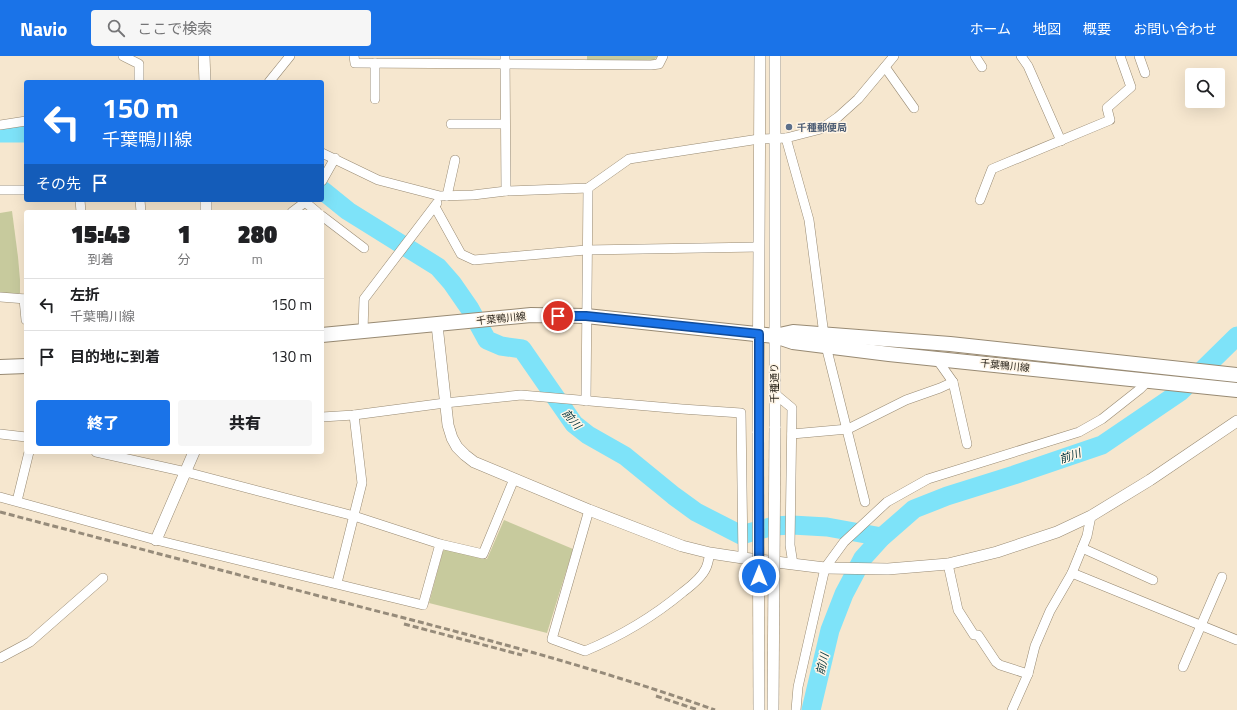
<!DOCTYPE html>
<html lang="ja">
<head>
<meta charset="utf-8">
<style>
  body { margin:0; font-family:"Titillium Web","Noto Sans JP",sans-serif; background:#f6f6f6; color:#202124; height:100vh; display:flex; flex-direction:column; font-size:15px; white-space:nowrap }
  * { box-sizing:border-box; margin:0 }
  p { font-size:13px; color:#757577 }
  .icon { flex:none; width:22px; height:22px; fill:none; stroke:currentColor; stroke-width:2; stroke-linecap:round; stroke-linejoin:round }
  .map { position:relative; flex:1; overflow:hidden }
  .drawer { position:absolute; left:24px; top:154px; width:300px; height:244px; display:flex; flex-direction:column; background:#fff; border-radius:4px; box-shadow:0 4px 16px #0002 }
  .drawer>* { flex:none }
  .guide { position:absolute; left:24px; top:24px; width:300px; height:122px; border-radius:4px; box-shadow:0 4px 16px #0002; background:#1a73e8; color:#fff; overflow:hidden }
  .buttons { position:absolute; left:1185px; top:12px; display:grid; gap:8px }
  .buttons a { display:grid; place-items:center; width:40px; height:40px; border-radius:4px; background:#fff; box-shadow:0 4px 16px #0002; font-size:20px }
  .pin { position:absolute; display:grid; place-items:center; width:34px; height:34px; color:#fff; margin:-17px; border:2px solid #fff; border-radius:50%; box-shadow:0 1px 4px #0007 }
  .me { position:absolute; width:44px; margin:-22px; rotate:0deg; stroke-linejoin:round; filter:drop-shadow(0 0 3px #0008) }
  .turn { display:flex; align-items:center; gap:14px; height:84px; padding:0 12px; font-size:18px }
  .turn .icon { width:52px; height:52px; stroke-width:2.5 }
  .turn b { display:block; font-size:28px; line-height:34px }
  .then { display:flex; align-items:center; height:38px; padding:0 12px; background:#0003; gap:8px; font-size:15px }
  .eta { display:flex; justify-content:space-evenly; align-items:center; height:68px; text-align:center }
  .eta b { font-size:24px; font-weight:800; line-height:28px }
  .primary-button { display:flex; gap:8px; margin-top:auto; padding:8px 12px }
  .primary-button a { flex:1; height:46px; border-radius:4px; background:#1a73e8; color:#fff; font-size:16px; font-weight:800; line-height:46px; text-align:center }
  .primary-button a+a { background:#f6f6f6; color:#202124 }
  ul { padding:0; list-style:none }
  li { display:flex; align-items:center; gap:12px; height:52px; padding:0 12px; border-top:1px solid #e0e0e0 }
  li div { flex:1 }
  li b { display:block; font-size:15px }
  li em { font-style:normal }
  header { display:flex; align-items:center; gap:24px; box-sizing:border-box; height:56px; padding:0 20px; background:#1a73e8; color:#fff }
  header strong { font-size:19px }
  nav { display:flex; gap:22px; margin-inline-start:auto; font-size:14px }
  .search { width:280px; height:36px; background:#f6f6f6; display:flex; align-items:center; gap:10px; box-sizing:border-box; padding:0 14px; border-radius:4px; color:#757577; font-size:15px }
  .map>svg:first-child { display:block }
  .green { fill:#c7ca9d }
  .lines { fill:none; stroke-linecap:round; stroke-linejoin:round }
  .river { stroke:#7ee3f9; stroke-width:19 }
  .minor-casing { stroke:#988a73; stroke-width:10 }
  .tertiary-casing { stroke:#988a73; stroke-width:12 }
  .primary-casing { stroke:#988a73; stroke-width:16 }
  .minor { stroke:#fff; stroke-width:9 }
  .tertiary { stroke:#fff; stroke-width:11 }
  .primary { stroke:#fff; stroke-width:14 }
  .rail { stroke:#968b7a; stroke-width:3; stroke-dasharray:6 3; stroke-linecap:butt }
  .tertiary-bridge-casing { stroke:#988a73; stroke-width:12; stroke-linecap:butt }
  .tertiary-bridge { stroke:#fff; stroke-width:11 }
  .route-casing { stroke:#114b97; stroke-width:10 }
  .route { stroke:#1a73e8; stroke-width:7 }
  .service-dot { fill:#5c6f8a; stroke:#fff5e6; stroke-width:1.5 }
  .labels { text-anchor:middle; stroke-width:3; stroke-linejoin:round; paint-order:stroke }
  .service-label { font-size:10px; font-weight:bold; fill:#4e5e75; stroke:#fff5e6; text-anchor:start }
  .street-label { font-size:10px; fill:#241e15; stroke:#fff5e6 }
  .water-label { font-size:11px; font-style:italic; fill:#00333c; stroke:#fff5e6 }
</style>
</head>
<body>
<header>
<strong>Navio</strong>
<div class="search"><svg class="icon" aria-label="search" viewBox="0 0 24 24"><circle cx="10" cy="10" r="6"/><path d="M15 15l6 6"/></svg>ここで検索</div>
<nav><a>ホーム</a><a>地図</a><a>概要</a><a>お問い合わせ</a></nav>
</header>
<div class="map">
<svg width="1237" height="654" viewBox="0 0 1237 654">
  <rect width="100%" height="100%" fill="#f6e7cf"/>
  <g class="green">
    <path d="M587,0h71l-4,4h-67z"/>
    <path d="M12,155l6,46 2,23v13l-4,2 -16,-2v-80z"/>
    <path d="M504,464l69,29 -26,84 -118,-30 14,-52 3,-2 41,10z"/>
  </g>
  <g class="lines">
    <g class="river">
      <path d="M0,77h26"/>
      <path d="M322,134l26,21 90,56 14,16 18,26 17,31 14,6 21,3 52,75 14,11 37,21 49,40 22,16 45,23 33,-9 18,-1 35,2 55,10"/>
      <path d="M811,654l19,-80 14,-36 19,-36 19,-21 32,-28 33,-13 67,-21 88,-30 78,-53 57,-56"/>
    </g>
    <defs>
      <g id="minor">
        <path d="M123,0l16,8v18"/>
        <path d="M354,0l1,7 296,2 8,-1 4,-8"/>
        <path d="M505,0l1,135"/>
        <path d="M975,0l7,11"/>
        <path d="M1021,0l7,10 33,75"/>
        <path d="M1139,0l6,17"/>
        <path d="M885,11l29,41"/>
        <path d="M269,26l21,-26"/>
        <path d="M375,43v-36"/>
        <path d="M451,68h54"/>
        <path d="M0,69l26,-4"/>
        <path d="M786,82l23,82 15,115"/>
        <path d="M322,97l56,27 62,16 33,-1 33,-4 82,-3 41,-29 130,-20 27,-1 35,-9 17,-12 20,-18 36,-43"/>
        <path d="M322,125l13,-23"/>
        <path d="M0,134h26"/>
        <path d="M447,140l8,-36"/>
        <path d="M80,144l1,12"/>
        <path d="M140,144l1,12"/>
        <path d="M980,144l12,-31 118,-49 -3,-12 24,-21 -11,-31"/>
        <path d="M305,146l12,10"/>
        <path d="M435,151l26,47 13,6 112,-10 173,-3"/>
        <path d="M292,156l16,-12"/>
        <path d="M322,160l42,32"/>
        <path d="M0,241l26,2"/>
        <path d="M24,243l2,21"/>
        <path d="M363,275l1,-32 73,-96"/>
        <path d="M826,290l39,156"/>
        <path d="M936,302l17,24 14,62"/>
        <path d="M774,337l18,15 -2,137 3,19"/>
        <path d="M586,345l2,-213"/>
        <path d="M322,361l32,-2 91,-12 76,-8 161,14 59,4 2,145"/>
        <path d="M0,378l26,3"/>
        <path d="M792,378l56,-5 58,-29 34,-12 13,-6"/>
        <path d="M96,396l90,20 168,44 86,28 43,10 31,-75"/>
        <path d="M0,441l156,43 267,65 17,-61"/>
        <path d="M17,445l12,-49"/>
        <path d="M589,454l-37,129 33,12c36,-15 68,-34 98,-59 8,-6 19,-15 23,-24 2,-4 3,-11 4,-15"/>
        <path d="M1082,492l71,32"/>
        <path d="M948,508l10,46 16,25h4l18,27 4,3 28,9"/>
        <path d="M1072,517l165,67"/>
        <path d="M337,527l25,-100 -8,-68"/>
        <path d="M0,602l30,-16 73,-64"/>
        <path d="M1183,611l39,-90"/>
        <path d="M796,654l2,-23 27,-119 19,-26 43,-40 41,-23 151,-47 23,-13 38,-30 4,-4v-5"/>
        <path d="M1012,654l16,-36 7,-28 15,-35 22,-38 15,-37 4,-20"/>
      </g>
      <g id="tertiary">
        <path d="M204,0l1,26"/>
        <path d="M206,144v12"/>
        <path d="M437,269l11,100 4,13 5,9 8,8 9,7 115,48 93,36 28,7 33,5 82,10 63,1 60,-5 49,-12 60,-20 34,-16 59,-36 87,-59"/>
        <path d="M775,372v-372"/>
        <path d="M758,377l2,-377"/>
        <path d="M156,484l38,-88"/>
      </g>
      <g id="primary">
        <path d="M322,279l209,-20 55,1 189,20 18,6 96,12 348,36"/>
        <path d="M775,280l18,-4 157,12 287,31"/>
        <path d="M0,311l26,-1"/>
      </g>
    </defs>
    <use href="#minor" class="minor-casing"/>
    <use href="#tertiary" class="tertiary-casing"/>
    <use href="#primary" class="primary-casing"/>
    <use href="#minor" class="minor"/>
    <use href="#tertiary" class="tertiary"/>
    <use href="#primary" class="primary"/>
    <g class="rail">
      <path d="M0,456c122,32 243,64 365,96 118,30 235,61 350,102"/>
      <path d="M404,568l118,31"/>
      <path d="M656,640l42,14"/>
    </g>
    <defs>
      <g id="tertiary-bridge">
        <path d="M758,377l1,277"/>
        <path d="M773,654l2,-282"/>
      </g>
    </defs>
    <use href="#tertiary-bridge" class="tertiary-bridge-casing"/>
    <use href="#tertiary-bridge" class="tertiary-bridge"/>
  </g>
  <g class="lines">
    <defs>
      <path id="route" d="M558,260h28l173,18v242"/>
    </defs>
    <use href="#route" class="route-casing"/>
    <use href="#route" class="route"/>
  </g>
  <circle class="service-dot" cx="789" cy="71" r="4"/>
  <g class="labels">
    <g class="service-label">
      <text x="797" y="75">千種郵便局</text>
    </g>
    <g class="street-label">
      <text transform="translate(501 262) rotate(-6)" y="4">千葉鴨川線</text>
      <text transform="translate(1005 309) rotate(6)" y="4">千葉鴨川線</text>
      <text transform="translate(774 327) rotate(-90)" y="4">千種通り</text>
    </g>
    <g class="water-label">
      <text transform="translate(572 363) rotate(50)" y="4">前川</text>
      <text transform="translate(1070 400) rotate(-19)" y="4">前川</text>
      <text transform="translate(822 608) rotate(-77)" y="4">前川</text>
    </g>
  </g>
</svg>
<div class="buttons">
<a><svg class="icon" aria-label="search" viewBox="0 0 24 24"><circle cx="10" cy="10" r="6"/><path d="M15 15l6 6"/></svg></a>
</div>
<div class="pin" style="left:558px;top:260px;background:#d93025"><svg class="icon" aria-label="arrive" viewBox="0 0 24 24"><path d="M6 21V4h12l-3 4 3 4H6"/></svg></div>
<svg class="me" style="left:759px;top:520px" viewBox="-20 -20 40 40"><circle r="17" fill="#1a73e8" stroke="#fff" stroke-width="3"/><path d="M0-11L8 9 0 5-8 9z" fill="#fff"/></svg>
<div class="guide">
<div class="turn"><svg class="icon" aria-label="left" viewBox="0 0 24 24"><path d="M17 20v-9H6M10 6l-5 5 5 5"/></svg><div><b>150 m</b>千葉鴨川線</div></div>
<div class="then">その先<svg class="icon" aria-label="arrive" viewBox="0 0 24 24"><path d="M6 21V4h12l-3 4 3 4H6"/></svg></div>
</div>
<section class="drawer">
<div class="eta">
<div><b>15:43</b><p>到着</p></div>
<div><b>1</b><p>分</p></div>
<div><b>280</b><p>m</p></div>
</div>
<ul>
<li><svg class="icon" aria-label="left" viewBox="0 0 24 24"><path d="M17 20v-9H6M10 6l-5 5 5 5"/></svg><div><b>左折</b><p>千葉鴨川線</p></div><em>150 m</em></li>
<li><svg class="icon" aria-label="arrive" viewBox="0 0 24 24"><path d="M6 21V4h12l-3 4 3 4H6"/></svg><div><b>目的地に到着</b></div><em>130 m</em></li>
</ul>
<div class="primary-button"><a>終了</a><a>共有</a></div>
</section>
</div>
</body>
</html>
